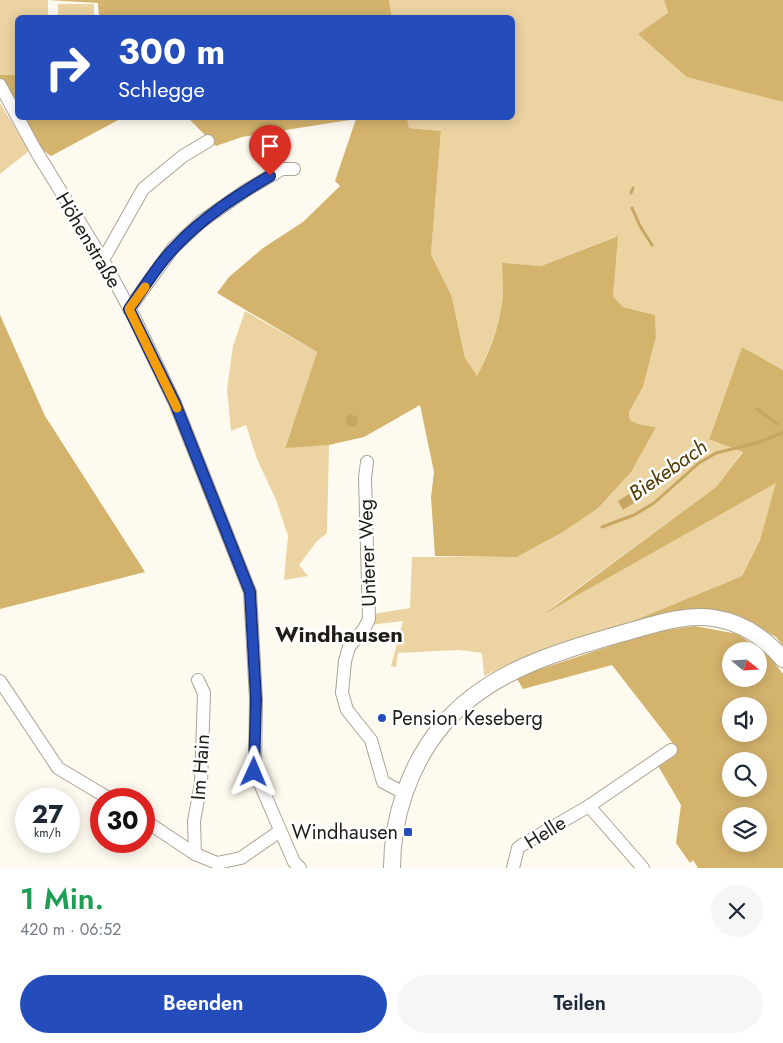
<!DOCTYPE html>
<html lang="de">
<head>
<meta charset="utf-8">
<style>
  body { margin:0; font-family:Jost,sans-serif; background:#f6f6f7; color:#1f2937; height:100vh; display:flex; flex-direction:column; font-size:19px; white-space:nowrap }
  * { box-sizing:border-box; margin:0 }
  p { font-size:16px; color:#747a83 }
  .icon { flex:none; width:28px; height:28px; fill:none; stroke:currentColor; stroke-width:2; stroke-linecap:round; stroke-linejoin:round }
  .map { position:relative; height:868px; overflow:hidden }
  .side { display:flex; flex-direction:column; background:#fff; flex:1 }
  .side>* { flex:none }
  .banner { position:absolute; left:15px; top:15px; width:500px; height:105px; border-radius:8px; box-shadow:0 2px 12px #0003; background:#254cbb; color:#fff; overflow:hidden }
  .needle { width:32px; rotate:108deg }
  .fabs { position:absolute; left:722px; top:642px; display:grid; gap:10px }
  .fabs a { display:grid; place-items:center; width:45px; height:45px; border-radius:50%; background:#fff; box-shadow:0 2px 12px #0003; font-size:25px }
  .speed { position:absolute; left:15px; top:788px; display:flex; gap:10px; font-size:25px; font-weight:700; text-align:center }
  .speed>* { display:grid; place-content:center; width:65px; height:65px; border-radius:50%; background:#fff; box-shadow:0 2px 12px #0003; line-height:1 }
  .speed small { font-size:12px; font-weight:400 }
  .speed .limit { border:8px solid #d22; background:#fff; color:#111 }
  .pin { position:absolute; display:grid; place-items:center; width:42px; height:42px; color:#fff; margin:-51px -21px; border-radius:50% 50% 50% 0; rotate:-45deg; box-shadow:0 0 5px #0007 }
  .pin .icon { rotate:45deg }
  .me { position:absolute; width:55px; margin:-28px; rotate:1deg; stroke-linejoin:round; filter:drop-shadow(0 0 4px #0008) }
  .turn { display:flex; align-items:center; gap:18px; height:105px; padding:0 20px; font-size:22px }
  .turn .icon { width:65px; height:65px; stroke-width:2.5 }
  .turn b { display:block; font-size:35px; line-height:42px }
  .round { display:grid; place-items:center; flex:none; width:52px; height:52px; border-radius:26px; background:#f6f6f7 }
  .headline { display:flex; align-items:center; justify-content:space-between; height:85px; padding:0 20px }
  h1 { font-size:30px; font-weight:600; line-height:38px; color:#1e9e55 }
  .action { display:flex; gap:10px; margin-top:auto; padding:10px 20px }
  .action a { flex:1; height:58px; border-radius:30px; background:#254cbb; color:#fff; font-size:20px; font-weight:600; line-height:58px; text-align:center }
  .action a+a { background:#f6f6f7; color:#1f2937 }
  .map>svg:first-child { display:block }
  .green { fill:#ebd3a2 }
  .forest { fill:#d4b36d; fill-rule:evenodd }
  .water { fill:#c6a661 }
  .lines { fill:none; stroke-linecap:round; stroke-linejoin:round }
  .stream { stroke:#c6a661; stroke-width:3 }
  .minor-casing { stroke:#aca494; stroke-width:14 }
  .major-casing { stroke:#aca494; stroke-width:18 }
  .minor { stroke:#fff; stroke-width:12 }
  .major { stroke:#fff; stroke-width:16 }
  .route-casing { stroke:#18317a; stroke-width:12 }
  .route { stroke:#254cbb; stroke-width:9 }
  .slow { stroke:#f59e0b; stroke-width:9 }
  .poi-dot { fill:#254cbb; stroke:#fff; stroke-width:2 }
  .labels { text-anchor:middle; stroke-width:5; stroke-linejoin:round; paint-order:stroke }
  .street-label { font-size:20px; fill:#201d16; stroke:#fff }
  .poi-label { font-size:20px; fill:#201d16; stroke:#fff; text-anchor:start }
  .water-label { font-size:21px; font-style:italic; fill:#503a00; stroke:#fff }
  .quarter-label { font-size:22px; font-weight:bold; fill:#201d16; stroke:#fff }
</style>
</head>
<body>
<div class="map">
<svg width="783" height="868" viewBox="0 0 783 868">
  <rect width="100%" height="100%" fill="#fffaef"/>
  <g class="green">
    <path d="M0,0h48v17l-30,1 -1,57h-17z"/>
    <path d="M389,0h275l23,76 96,26v268l-41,-23 -33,91 34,13 -27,36 -168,123 229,-128 -17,58 -18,36 -126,52 -99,33 -33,15 -2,-23 -23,-3 -61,3 -2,14 -5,-1 12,-45 -34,4 4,-11 37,-6 2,-51h105l46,-25 34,-23 59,-82 -18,-3 -8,-4 -1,-8 14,-25 13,-50 -1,-22 -32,-8 -10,-11 4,-60 -76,30 -39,-2c1,9 1,18 1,27 -1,30 -14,59 -26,86l-12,-19 -13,-61 -21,-43 10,-123 -32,-3 -2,-10h105v-100l-120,-1z"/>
    <rect x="58" y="4" width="36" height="13"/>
    <path d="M0,103l29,48 -29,23z"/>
    <path d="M245,311l72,41 -32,95 44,-2 -2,88 -10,8 -18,24 9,11 -24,4 4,-44 -12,-36 -19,-41 -11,-34 -15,6 -4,-42 6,-43z"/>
  </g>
  <g class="forest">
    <path d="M48,0h341l3,17h-293l-1,-14z"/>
    <path d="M664,0h119v102l-96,-25 -49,-43 30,-21z"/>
    <path d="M0,75h17v40l-17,-33z"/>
    <path d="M19,118h103l-71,38 -11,-8z"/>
    <path d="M188,118h219l2,10 32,3 -10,123 21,43 13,61 12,18c13,-24 25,-57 26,-85 0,-9 -1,-19 -1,-28l39,3 77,-30 -5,60 10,11 32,8 1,22 -13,50 -14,25 1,8 8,4 18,3 -25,45 -34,37 -34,23 -46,25 -82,-1 -4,-59 3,-25 -14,-67 -56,32 -35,8 -44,3 32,-96 -100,-59 12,-16 34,-29 40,-26 37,-36 -5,-5 21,-62 -114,18 -26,9z"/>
    <path d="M0,315l45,101 100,156 -145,37z"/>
    <path d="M742,347l41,23v276l-7,-9 -39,-22 -54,-5 -67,18 126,-52 18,-36 16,-57 -232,131 172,-127 27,-35 -34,-13z"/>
    <path d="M694,626l44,8 33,24 12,16v194h-85l-5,-8 -3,3 -14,-20 5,-38 -24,-41 21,-14 -66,-85 -89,24 -7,-12 137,-45zM731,651h28v28h-28zM731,706h28v28h-28zM731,761h28v28h-28zM731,816h28v28h-28z"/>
  </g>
  <g class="water">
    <path d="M350,414l8,3 -1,8 -3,2 -6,-1 -3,-8z"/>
    <path d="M629,494l5,9 -11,7 -5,-9z"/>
  </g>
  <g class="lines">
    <g class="stream">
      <path d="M631,193l2,-5"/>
      <path d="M632,208l8,18 12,19"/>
      <path d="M757,409l20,15"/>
      <path d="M602,527l32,-12 20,-12 45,-40 17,-10 41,-10 25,-10"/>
    </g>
    <defs>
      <g id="minor">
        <path d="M0,85l36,66 67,109 32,59 40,84 75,189 6,107 -1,73 39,90 6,6"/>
        <path d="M103,260l40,-71 40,-33 25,-15"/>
        <path d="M129,309l44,-61 29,-27 43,-30 37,-22h12"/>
        <path d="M367,462l-2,16 4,141 -5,10 -15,18 -4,14 -3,32 5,17 24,30 12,42 21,11"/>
        <path d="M0,681l58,87 52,31"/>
        <path d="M589,806l54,62"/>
        <path d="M144,820l51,34 22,9 24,-5 39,-27"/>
        <path d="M195,854l-1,-33 7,-38 3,-90 -6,-13"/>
        <path d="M513,868l5,-20 4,-3 67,-39 82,-56"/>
      </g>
      <path id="major" d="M392,868c0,-50 17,-102 49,-141 46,-56 119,-76 186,-95 28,-8 57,-18 86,-14 28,4 52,20 70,41"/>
    </defs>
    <use href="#minor" class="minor-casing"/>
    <use href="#major" class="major-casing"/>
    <use href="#minor" class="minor"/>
    <use href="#major" class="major"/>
  </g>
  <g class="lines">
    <defs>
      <path id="route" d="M254,772l2,-73 -6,-107 -75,-189 -46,-94c15,-21 28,-44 46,-62 27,-29 61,-51 95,-71"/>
    </defs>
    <use href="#route" class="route-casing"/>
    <use href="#route" class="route"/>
    <path class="slow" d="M145,287l-16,22 48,99"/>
  </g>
  <g class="poi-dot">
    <circle cx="382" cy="718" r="5"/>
    <rect x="403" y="827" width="10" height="10" rx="2.5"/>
  </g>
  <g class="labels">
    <g class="street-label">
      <text transform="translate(89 240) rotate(59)" y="7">Höhenstraße</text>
      <text transform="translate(367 553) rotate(-92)" y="7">Unterer Weg</text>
      <text transform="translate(200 767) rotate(-86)" y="7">Im Hain</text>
      <text transform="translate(545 832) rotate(-32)" y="7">Helle</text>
    </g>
    <g class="poi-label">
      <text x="392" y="725">Pension Keseberg</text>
      <text x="398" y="839" text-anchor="end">Windhausen</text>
    </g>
    <g class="water-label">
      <text transform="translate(668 470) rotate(-35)" y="7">Biekebach</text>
    </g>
    <g class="quarter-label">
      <text x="339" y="642">Windhausen</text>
    </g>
  </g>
</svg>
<div class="fabs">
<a><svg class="needle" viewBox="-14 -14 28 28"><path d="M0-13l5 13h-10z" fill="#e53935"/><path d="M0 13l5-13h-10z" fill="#747a83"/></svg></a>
<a><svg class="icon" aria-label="sound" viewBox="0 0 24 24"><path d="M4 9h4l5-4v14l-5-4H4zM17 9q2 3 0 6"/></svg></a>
<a><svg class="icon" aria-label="search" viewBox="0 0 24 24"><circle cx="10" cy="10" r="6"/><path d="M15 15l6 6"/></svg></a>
<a><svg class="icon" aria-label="layers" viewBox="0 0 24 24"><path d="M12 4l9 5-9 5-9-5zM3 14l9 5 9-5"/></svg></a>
</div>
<div class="speed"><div>27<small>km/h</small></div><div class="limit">30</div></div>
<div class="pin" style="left:270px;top:176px;background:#d93025"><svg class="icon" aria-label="arrive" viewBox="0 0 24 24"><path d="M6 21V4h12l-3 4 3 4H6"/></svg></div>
<svg class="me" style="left:254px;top:772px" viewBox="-20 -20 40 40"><path d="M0-17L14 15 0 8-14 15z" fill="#254cbb" stroke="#fff" stroke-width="4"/></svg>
<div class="banner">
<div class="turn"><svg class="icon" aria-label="right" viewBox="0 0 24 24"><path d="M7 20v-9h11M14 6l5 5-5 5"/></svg><div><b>300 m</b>Schlegge</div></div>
</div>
</div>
<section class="side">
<div class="headline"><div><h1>1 Min.</h1><p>420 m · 06:52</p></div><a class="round"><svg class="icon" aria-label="close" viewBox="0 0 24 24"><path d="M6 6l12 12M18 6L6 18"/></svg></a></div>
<div class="action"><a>Beenden</a><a>Teilen</a></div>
</section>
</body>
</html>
